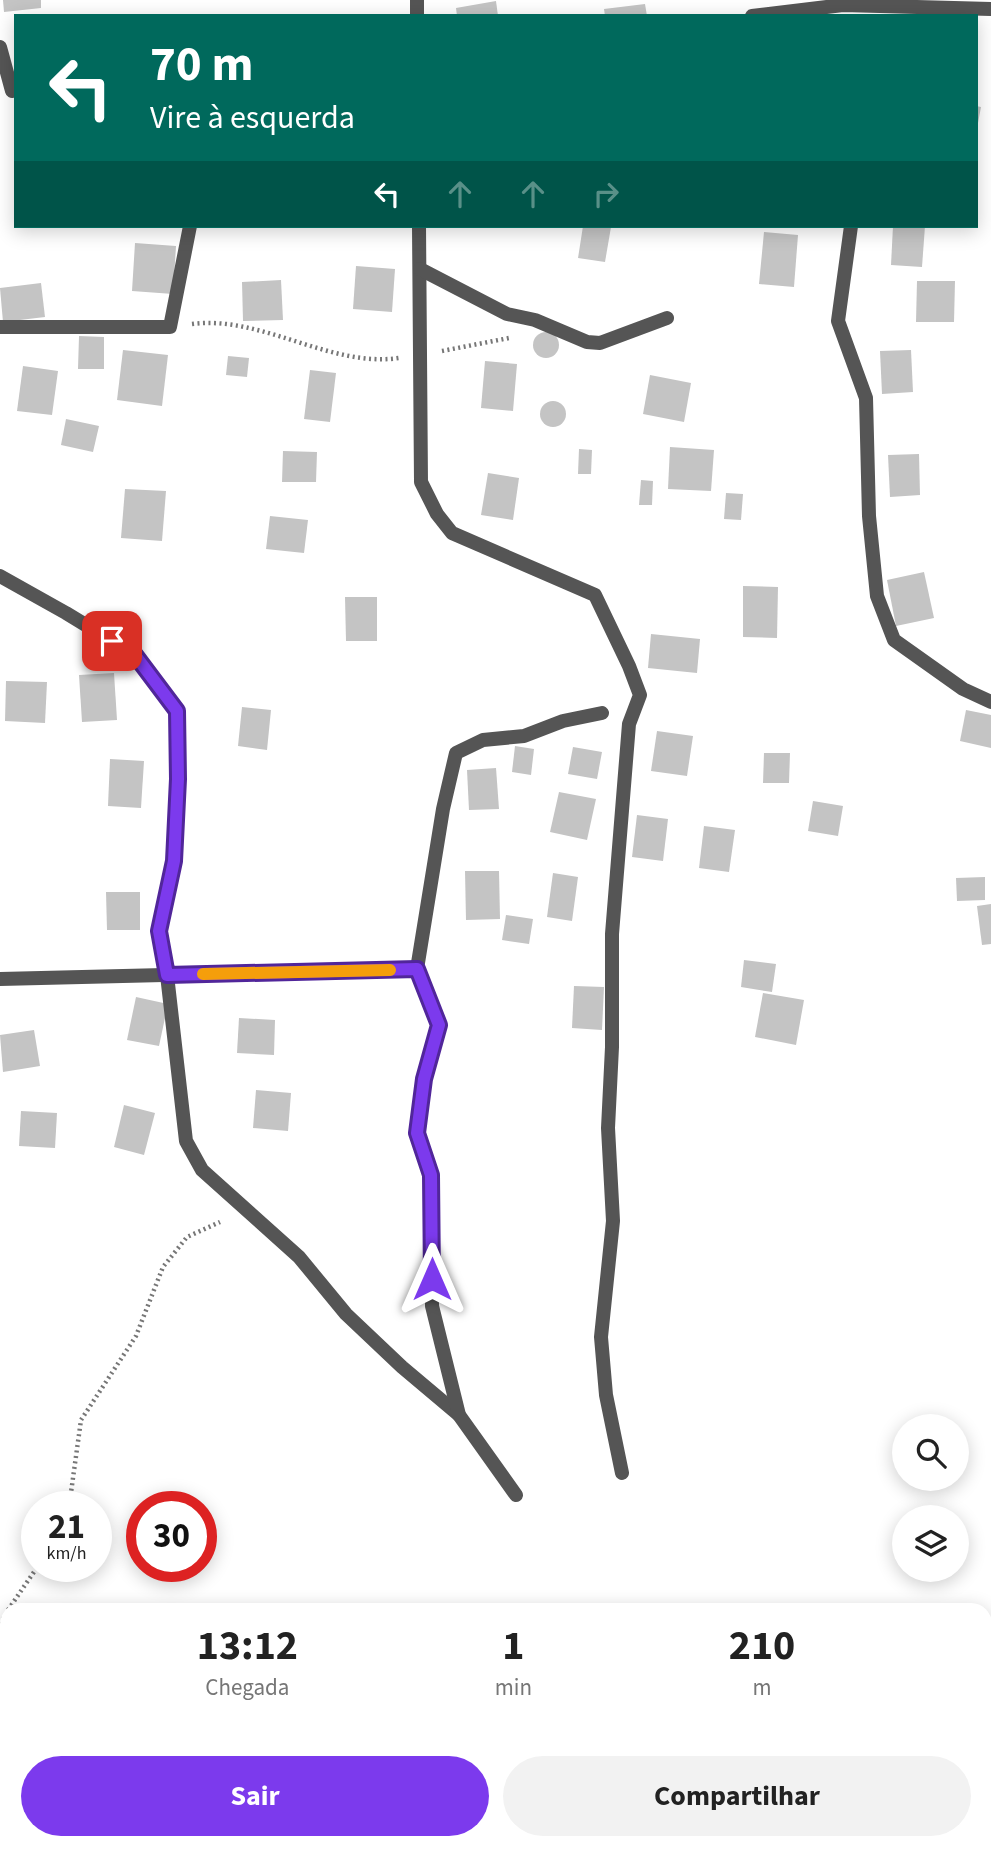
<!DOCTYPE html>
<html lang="pt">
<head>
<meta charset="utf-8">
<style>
  body { margin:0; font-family:"Source Sans 3",sans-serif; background:#f2f2f2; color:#222; height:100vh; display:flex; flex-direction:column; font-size:26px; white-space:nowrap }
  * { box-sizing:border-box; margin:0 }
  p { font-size:23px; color:#767676 }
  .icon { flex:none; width:38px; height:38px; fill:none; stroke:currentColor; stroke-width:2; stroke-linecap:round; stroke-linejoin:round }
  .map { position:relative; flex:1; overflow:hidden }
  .sheet { position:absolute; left:0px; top:1603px; width:992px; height:247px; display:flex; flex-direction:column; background:#fff; border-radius:21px 21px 0 0; box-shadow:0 4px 18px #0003 }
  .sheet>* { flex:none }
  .top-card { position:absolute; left:14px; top:14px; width:964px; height:214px; border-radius:0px; box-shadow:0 4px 18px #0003; background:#00695c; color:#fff; overflow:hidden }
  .fabs { position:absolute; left:892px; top:1414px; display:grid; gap:14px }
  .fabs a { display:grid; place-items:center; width:77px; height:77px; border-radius:50%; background:#fff; box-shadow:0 4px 18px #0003; font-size:35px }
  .speed { position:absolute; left:21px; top:1491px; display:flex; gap:14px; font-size:35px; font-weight:700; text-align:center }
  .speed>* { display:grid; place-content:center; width:91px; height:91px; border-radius:50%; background:#fff; box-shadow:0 4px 18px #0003; line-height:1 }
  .speed small { font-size:18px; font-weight:400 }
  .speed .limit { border:10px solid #d22; background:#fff; color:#111 }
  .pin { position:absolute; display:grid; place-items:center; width:60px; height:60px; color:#fff; margin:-30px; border-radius:14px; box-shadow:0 4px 10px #0006 }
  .me { position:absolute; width:77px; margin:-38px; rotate:0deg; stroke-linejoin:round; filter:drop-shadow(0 0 5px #0008) }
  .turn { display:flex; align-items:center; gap:24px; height:147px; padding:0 21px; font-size:32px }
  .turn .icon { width:91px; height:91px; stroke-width:2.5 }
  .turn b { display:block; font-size:49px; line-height:60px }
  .lanes { display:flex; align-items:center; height:66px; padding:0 21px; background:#0003; justify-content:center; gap:35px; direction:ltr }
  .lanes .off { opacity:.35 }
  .eta { display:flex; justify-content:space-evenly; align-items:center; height:119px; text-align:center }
  .eta b { font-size:42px; font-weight:700; line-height:49px }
  .primary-button { display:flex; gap:14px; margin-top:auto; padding:14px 21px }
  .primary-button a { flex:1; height:80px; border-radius:42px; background:#7c3aed; color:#fff; font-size:28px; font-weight:700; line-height:80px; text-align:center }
  .primary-button a+a { background:#f2f2f2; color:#222 }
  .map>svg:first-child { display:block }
  .building { fill:#c4c4c4 }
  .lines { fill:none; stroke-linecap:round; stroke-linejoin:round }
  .path { stroke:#777; stroke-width:4.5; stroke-dasharray:2 3.5; stroke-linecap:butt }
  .street { stroke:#555; stroke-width:14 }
  .route-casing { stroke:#51269a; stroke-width:18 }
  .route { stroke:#7c3aed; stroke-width:12 }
  .slow { stroke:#f59e0b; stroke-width:12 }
</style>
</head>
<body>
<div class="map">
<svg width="991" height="1849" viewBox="0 0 991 1849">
  <rect width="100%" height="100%" fill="#fff"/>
  <g class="building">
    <path d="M3,0h38v8l-37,4z"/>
    <path d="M496,1l2,15h-41l-1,-8z"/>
    <path d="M645,4l2,12h-42l-1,-7z"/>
    <path d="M976,106l5,1 -3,16h-2z"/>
    <path d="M583,226l28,1 -6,35 -27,-4z"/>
    <path d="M893,226h32l-3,41 -31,-2z"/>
    <path d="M764,232l34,3 -4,52 -35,-3z"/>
    <path d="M135,243l41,3 -3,48 -41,-3z"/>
    <path d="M356,266l39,3 -3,43 -39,-3z"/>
    <path d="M281,280l2,40 -40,1 -1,-39z"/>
    <path d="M917,281h38l-1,41h-38z"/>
    <path d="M41,283l4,34 -42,5 -3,-34z"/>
    <circle cx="546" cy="345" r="13"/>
    <path d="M79,336l25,1v32h-26z"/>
    <path d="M123,350l45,5 -6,51 -45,-6z"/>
    <path d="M911,350l2,42 -31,2 -2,-43z"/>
    <path d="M228,356l21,2 -2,19 -21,-2z"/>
    <path d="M485,361l32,3 -4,47 -32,-3z"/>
    <path d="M23,366l35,5 -6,44 -35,-4z"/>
    <path d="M310,370l26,3 -6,49 -26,-3z"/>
    <path d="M650,375l41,8 -7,39 -41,-8z"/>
    <circle cx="553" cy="414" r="13"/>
    <path d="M66,419l33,7 -6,26 -32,-7z"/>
    <path d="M670,447l44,3 -3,41 -43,-2z"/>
    <path d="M579,449l13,1 -1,24h-13z"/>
    <path d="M283,451l34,1 -1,30h-34z"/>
    <path d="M919,454l1,41 -30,2 -2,-42z"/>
    <path d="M488,473l31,5 -6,42 -32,-5z"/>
    <path d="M641,480l12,1 -1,24h-13z"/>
    <path d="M125,489l41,2 -4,50 -41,-3z"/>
    <path d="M726,493l17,1 -2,26 -17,-1z"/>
    <path d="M270,516l38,4 -4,33 -38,-4z"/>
    <path d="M924,572l10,46 -38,8 -9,-46z"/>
    <path d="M743,586l35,1 -1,51 -34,-1z"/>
    <path d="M345,597h32v44h-31z"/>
    <path d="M651,634l49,5 -3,34 -49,-5z"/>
    <path d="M114,673l3,47 -35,2 -3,-47z"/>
    <path d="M6,681l41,1 -2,41 -40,-2z"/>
    <path d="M242,707l29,3 -4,40 -29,-4z"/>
    <path d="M966,710l25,5v33l-31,-7z"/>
    <path d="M657,731l36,5 -6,40 -36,-5z"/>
    <path d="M515,746l19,3 -3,26 -19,-3z"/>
    <path d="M573,747l29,5 -5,27 -29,-5z"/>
    <path d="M764,753h26l-1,30h-26z"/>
    <path d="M110,759l34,2 -3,47 -33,-2z"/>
    <path d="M496,768l3,41 -30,1 -2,-40z"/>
    <path d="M559,792l37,7 -9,41 -37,-8z"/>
    <path d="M813,801l30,5 -5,30 -30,-5z"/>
    <path d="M637,815l31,4 -5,42 -31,-4z"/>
    <path d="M704,826l31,4 -6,42 -30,-4z"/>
    <path d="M465,871h34l1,48 -34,1z"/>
    <path d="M553,873l25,4 -6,44 -25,-4z"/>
    <path d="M985,877v23l-28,1 -1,-23z"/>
    <path d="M106,892h34v38h-33z"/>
    <path d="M991,904v40l-9,1 -5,-39z"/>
    <path d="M506,915l27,4 -4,25 -27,-4z"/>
    <path d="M744,960l32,4 -4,28 -31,-5z"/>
    <path d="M574,986l30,1 -2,43 -30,-2z"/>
    <path d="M763,993l41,7 -8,45 -41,-8z"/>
    <path d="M136,997l32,7 -9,42 -32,-6z"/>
    <path d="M239,1018l36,2 -1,35 -37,-2z"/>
    <path d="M34,1030l6,36 -37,6 -3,-37z"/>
    <path d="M256,1090l35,3 -3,38 -35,-3z"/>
    <path d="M124,1105l31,8 -11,42 -30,-8z"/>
    <path d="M21,1111l36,2 -2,35 -36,-2z"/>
  </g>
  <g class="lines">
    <g class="path">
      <path d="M192,324c70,-9 138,44 207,34"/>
      <path d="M442,351l67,-13"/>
      <path d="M69,1507l12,-87 55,-84 27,-69 24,-30 33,-15"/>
      <path d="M8,1610l30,-44"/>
      <path d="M0,1624l7,-12"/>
    </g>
    <g class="street">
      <path d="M417,16v-16"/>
      <path d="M752,16l91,-11 148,4"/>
      <path d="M0,47l12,44"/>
      <path d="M419,226l2,256 16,32 15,19 143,62 34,71 11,29 -11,29 -17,210v113l-4,81 5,93 -12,116 5,58 16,78"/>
      <path d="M851,226l-13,95 28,77 3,118 8,80 17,44 69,49 28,13"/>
      <path d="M420,269l87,45 28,6 52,22 13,1 67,-25"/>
      <path d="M0,327h170l20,-101"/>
      <path d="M0,576l66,37 69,42 42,56 1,68 -4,82 -15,70 8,44 19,166 16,29 97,87 47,57 56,53 57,48"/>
      <path d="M417,969l26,-160 13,-56 27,-13 41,-4 39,-15 39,-8"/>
      <path d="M0,979l417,-10 22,56 -15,54 -7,54 14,42 1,131 27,109 57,80"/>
    </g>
  </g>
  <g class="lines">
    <defs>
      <path id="route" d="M112,641l23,14 42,56 1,68 -4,82 -15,70 8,44 250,-6 22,56 -15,54 -7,54 14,42 1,104"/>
    </defs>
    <use href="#route" class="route-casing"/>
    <use href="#route" class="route"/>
    <path class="slow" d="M203,974l187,-4"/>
  </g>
</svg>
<div class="fabs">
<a><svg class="icon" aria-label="search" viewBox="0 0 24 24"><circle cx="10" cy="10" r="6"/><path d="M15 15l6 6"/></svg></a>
<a><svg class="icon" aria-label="layers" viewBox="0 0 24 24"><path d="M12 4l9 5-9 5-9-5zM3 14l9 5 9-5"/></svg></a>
</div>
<div class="speed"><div>21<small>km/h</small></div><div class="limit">30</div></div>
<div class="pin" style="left:112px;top:641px;background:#d93025"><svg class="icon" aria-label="arrive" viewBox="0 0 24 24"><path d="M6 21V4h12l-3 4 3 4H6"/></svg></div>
<svg class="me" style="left:432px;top:1279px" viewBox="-20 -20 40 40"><path d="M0-17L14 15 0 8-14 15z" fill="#7c3aed" stroke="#fff" stroke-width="4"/></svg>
<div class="top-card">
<div class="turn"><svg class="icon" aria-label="left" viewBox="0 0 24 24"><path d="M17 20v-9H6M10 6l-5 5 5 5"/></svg><div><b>70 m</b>Vire à esquerda</div></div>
<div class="lanes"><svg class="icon" aria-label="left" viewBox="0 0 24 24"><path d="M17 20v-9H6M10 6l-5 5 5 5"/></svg><svg class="icon off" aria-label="ahead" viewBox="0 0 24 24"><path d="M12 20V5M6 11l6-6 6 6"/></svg><svg class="icon off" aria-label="ahead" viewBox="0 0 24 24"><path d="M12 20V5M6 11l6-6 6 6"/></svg><svg class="icon off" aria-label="right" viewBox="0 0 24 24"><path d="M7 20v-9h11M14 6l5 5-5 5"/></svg></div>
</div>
<section class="sheet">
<div class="eta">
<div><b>13:12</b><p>Chegada</p></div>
<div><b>1</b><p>min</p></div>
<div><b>210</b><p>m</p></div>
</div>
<div class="primary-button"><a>Sair</a><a>Compartilhar</a></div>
</section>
</div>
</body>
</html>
